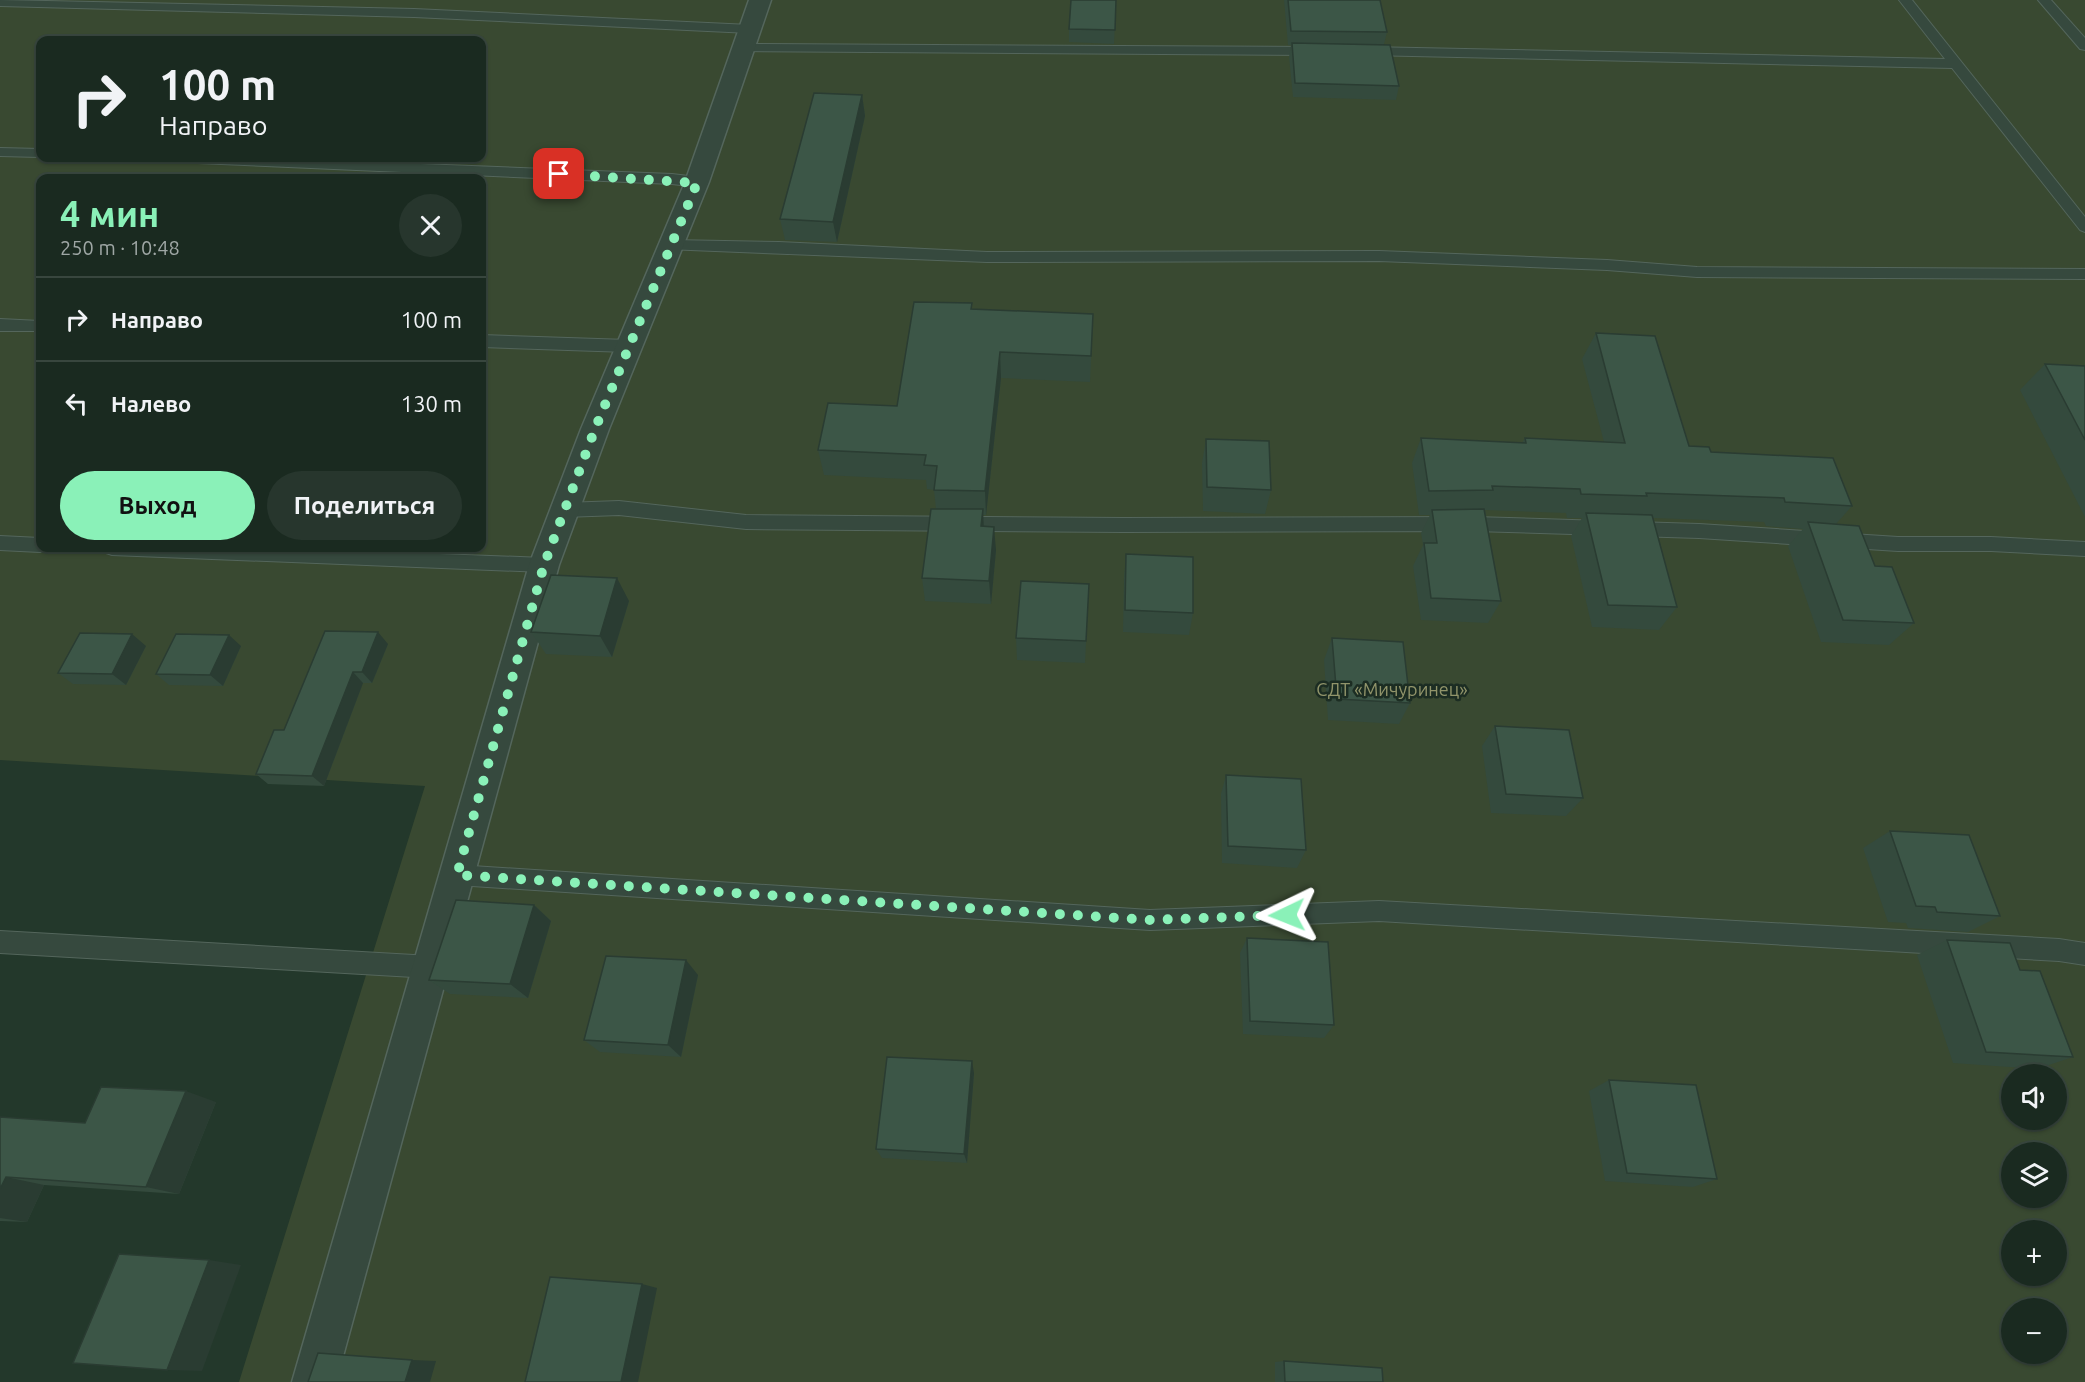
<!DOCTYPE html>
<html lang="ru">
<head>
<meta charset="utf-8">
<style>
  body { margin:0; font-family:Ubuntu,sans-serif; background:#27362d; color:#f1f3f6; height:100vh; display:flex; flex-direction:column; font-size:22px; white-space:nowrap }
  * { box-sizing:border-box; margin:0 }
  p { font-size:20px; color:#9fa7a5 }
  .icon { flex:none; width:33px; height:33px; fill:none; stroke:currentColor; stroke-width:2; stroke-linecap:round; stroke-linejoin:round }
  .map { position:relative; flex:1; overflow:hidden }
  .side { position:absolute; left:36px; top:174px; width:450px; height:378px; display:flex; flex-direction:column; background:#1a2a20; border-radius:12px; box-shadow:0 2px 4px #0004,0 0 0 2px #38463e }
  .side>* { flex:none }
  .guide { position:absolute; left:36px; top:36px; width:450px; height:126px; border-radius:12px; box-shadow:0 2px 4px #0004,0 0 0 2px #38463e; background:#1a2a20; color:#f1f3f6; overflow:hidden }
  .fabs { position:absolute; left:2001px; top:1064px; display:grid; gap:12px }
  .fabs a { display:grid; place-items:center; width:66px; height:66px; border-radius:50%; background:#1a2a20; box-shadow:0 2px 4px #0004,0 0 0 2px #38463e; font-size:30px }
  .pin { position:absolute; display:grid; place-items:center; width:51px; height:51px; color:#fff; margin:-26px; border-radius:12px; box-shadow:0 3px 9px #0006 }
  .me { position:absolute; width:66px; margin:-33px; rotate:268deg; stroke-linejoin:round; filter:drop-shadow(0 0 4px #0008) }
  .turn { display:flex; align-items:center; gap:21px; height:126px; padding:0 24px; font-size:27px }
  .turn .icon { width:78px; height:78px; stroke-width:2.5 }
  .turn b { display:block; font-size:42px; line-height:51px }
  .round { display:grid; place-items:center; flex:none; width:63px; height:63px; border-radius:32px; background:#27362d }
  .summary { display:flex; align-items:center; justify-content:space-between; height:102px; padding:0 24px }
  h1 { font-size:36px; font-weight:700; line-height:45px; color:#8af1b8 }
  .cta { display:flex; gap:12px; margin-top:auto; padding:12px 24px }
  .cta a { flex:1; height:69px; border-radius:36px; background:#8af1b8; color:#111; font-size:24px; font-weight:700; line-height:69px; text-align:center }
  .cta a+a { background:#27362d; color:#f1f3f6 }
  ul { padding:0; list-style:none }
  li { display:flex; align-items:center; gap:18px; height:84px; padding:0 24px; border-top:2px solid #38463e }
  li div { flex:1 }
  li b { display:block; font-size:22px }
  li em { font-style:normal }
  .map>svg:first-child { display:block }
  .green { fill:#394931; fill-rule:evenodd }
  .lines { fill:none; stroke-linecap:round; stroke-linejoin:round }
  .service-casing { stroke:#54665c; stroke-width:2 }
  .minor-casing { stroke:#54665c; stroke-width:3 }
  .service { fill:#36493e; fill-rule:evenodd }
  .minor { fill:#36493e; fill-rule:evenodd }
  .wall { fill:#344a3d }
  .shaded-wall { fill:#2a3c32 }
  .building { fill:#3c5647; stroke:#2a3c32; stroke-width:1.5 }
  .route { stroke:#8af1b8; stroke-width:10; stroke-dasharray:0 18 }
  .labels { text-anchor:middle; stroke-width:5; stroke-linejoin:round; paint-order:stroke }
  .park-label { font-size:18px; fill:#91946a; stroke:#1c2d23 }
</style>
</head>
<body>
<div class="map">
<svg width="2085" height="1382" viewBox="0 0 2085 1382">
  <rect width="100%" height="100%" fill="#23382b"/>
  <path class="green" d="M0,0h2085v1382h-1846l186,-596 -425,-26zM40,40h442v118h-442zM40,178h442v370h-442zM2012,1074h44v45h-44zM2012,1152h44v45h-44zM2012,1230h44v45h-44zM2012,1308h44v45h-44z"/>
  <g class="lines">
    <defs>
      <g id="service">
        <path d="M0,0l414,9 336,16 6,4 -6,4 -336,-16 -414,-11z"/>
        <path d="M1899,0h13l173,217v15l-5,-2 -128,-162 -585,-13 -7,-4 7,-4 578,12z"/>
        <path d="M2038,0h13l34,38v12l-5,-1z"/>
        <path d="M743,44l573,3 7,4 -7,4 -578,-4 -2,-3z"/>
        <path d="M0,148l40,1v8l-40,-1z"/>
        <path d="M167,158h100l405,16 25,3 7,5 -7,5 -25,-3 -498,-22z"/>
        <path d="M671,240l108,2 208,10 392,-1 228,9 90,7 388,2v10l-388,-2 -90,-7 -228,-9 -392,1 -321,-13 -3,-4z"/>
        <path d="M0,319l40,2v10h-40z"/>
        <path d="M482,335l146,5 6,2 2,4 -2,4 -6,2 -146,-5z"/>
        <path d="M619,501l127,14 378,3 350,-1 225,7 199,13h93l94,5v14l-94,-5h-93l-199,-13 -225,-7 -350,1 -378,-3 -127,-14 -55,2 -6,-2 -3,-5 3,-5 6,-2z"/>
        <path d="M0,536l40,2v10h8l-8,4 -40,-2z"/>
        <path d="M103,548h180l261,10 6,2 3,5 -3,5 -6,2 -432,-17 -6,-2z"/>
        <path d="M457,865l693,45 229,-9 680,38 26,4v22l-26,-4 -680,-40 -229,9 -693,-45 -8,-3 -3,-7 3,-7z"/>
        <path d="M0,931l431,25 8,3 3,8 -3,8 -8,3 -431,-25z"/>
      </g>
      <path id="minor" d="M749,0h22l-62,182 -100,247 -50,136 -223,817h-44l237,-817 52,-136 104,-247z"/>
    </defs>
    <use href="#service" class="service-casing"/>
    <use href="#minor" class="minor-casing"/>
    <use href="#service" class="service"/>
    <use href="#minor" class="minor"/>
  </g>
  <g class="wall">
    <path d="M1116,0l-2,44 -45,-2v-13z"/>
    <path d="M1284,0h96l7,32 -3,12 15,42 -3,14 -103,-3 -4,-40 2,-12h-3z"/>
    <path d="M862,95l3,21 -28,126 -52,-2 -5,-21z"/>
    <path d="M972,309l121,5 -3,68 -89,-4 -15,137h-3l1,11 12,24 -5,54 -66,-3 -3,-23 14,-69 -2,-19 -7,-1 -1,-9 -102,-5 -6,-25 79,-44z"/>
    <path d="M1596,333l93,113 22,6 141,54 -16,18 39,42 39,57 -25,22 -68,-3 -33,-96 15,-17 -37,-3 -2,-4 -111,-4 24,89 -18,23 -67,-3 -21,-91 11,-18h-15l-1,-5 -81,-3 16,91 -13,22 -67,-3 -8,-54 10,-21 -2,-12 9,-18h-11l-7,-52 9,-25 101,5 3,-5 79,4 -22,-83z"/>
    <path d="M2045,364l40,2v151l-65,-127z"/>
    <path d="M1206,439l65,51 -6,24 -62,-3 -1,-48z"/>
    <path d="M1126,554l67,59 -4,22 -66,-3 1,-55z"/>
    <path d="M1089,584l-4,79 -68,-3 -1,-22z"/>
    <path d="M629,601l-17,56 -66,-3 -15,-22z"/>
    <path d="M1332,638l78,65 -11,21 -71,-4 -4,-60z"/>
    <path d="M388,644l-16,39h-9l-39,103 -56,-2 -12,-10 28,-44z"/>
    <path d="M146,646l-20,39 -53,-1 -15,-11z"/>
    <path d="M241,646l-18,40 -54,-1 -13,-11z"/>
    <path d="M1495,726l88,72 -17,18 -75,-3 -9,-67z"/>
    <path d="M1226,775l80,75 -9,18 -75,-5 -1,-69z"/>
    <path d="M1890,831l110,85 -32,16 -60,-4 -2,-5 -18,-1 -25,-74z"/>
    <path d="M534,905l17,16 -23,77 -78,-4 -21,-14z"/>
    <path d="M1247,938l87,87 -10,13 -81,-4 -3,-81z"/>
    <path d="M1947,940l73,30 53,87 -36,12 -84,-6 -36,-108z"/>
    <path d="M698,975l-17,82 -81,-5 -16,-12z"/>
    <path d="M974,1073l-7,90 -85,-5 -6,-9z"/>
    <path d="M1609,1080l108,99 -24,8 -88,-6 -16,-90z"/>
    <path d="M216,1102l-37,92 -135,-9 -17,37 -27,-1v-104l85,6z"/>
    <path d="M1284,1361l99,21h-108v-20z"/>
  </g>
  <g class="shaded-wall">
    <path d="M862,95l3,21 -28,126 -4,-20z"/>
    <path d="M1000,352l1,26 -15,137 -1,-24z"/>
    <path d="M983,509l1,24 -3,-7z"/>
    <path d="M994,527l2,23 -5,54 -2,-23z"/>
    <path d="M617,578l12,23 -17,56 -12,-21z"/>
    <path d="M378,632l10,12 -16,39 -10,-11z"/>
    <path d="M132,634l14,12 -20,39 -14,-11z"/>
    <path d="M229,635l12,11 -18,40 -13,-11z"/>
    <path d="M353,672l10,11 -39,103 -12,-10z"/>
    <path d="M534,905l17,16 -23,77 -18,-14z"/>
    <path d="M686,960l12,15 -17,82 -13,-12z"/>
    <path d="M972,1061l2,12 -7,90 -3,-9z"/>
    <path d="M186,1091l30,11 -37,92 -33,-7z"/>
    <path d="M6,1177l38,8 -17,37 -27,-4v-29z"/>
    <path d="M209,1260l32,5 -39,106 -35,-1z"/>
    <path d="M642,1284l15,4 -19,94h-17z"/>
    <path d="M412,1360l24,1 -6,21h-25z"/>
  </g>
  <g class="building">
    <path d="M1071,0h45l-1,30 -46,-1z"/>
    <path d="M1288,0h92l7,32 -96,-1z"/>
    <path d="M1292,43l98,2 9,41 -104,-3z"/>
    <path d="M814,93l48,2 -29,127 -53,-3z"/>
    <path d="M914,302l58,1 -1,6 122,5 -2,42 -91,-4 -15,139 -51,-1 3,-24 -13,-1 2,-10 -108,-5 10,-47 69,3z"/>
    <path d="M1596,333l59,3 34,110 20,1 2,5 122,6 19,48 -67,-4 -1,-4 -138,-5 1,3 -66,-2 -1,-5 -88,-3 1,4 -64,1 -8,-53 105,5 -1,-5 100,5z"/>
    <path d="M2045,364l40,2v74z"/>
    <path d="M1206,439l63,2 2,49 -64,-3z"/>
    <path d="M931,509h52l-2,17 13,1 -5,54 -67,-3z"/>
    <path d="M1484,509l17,92 -70,-3 -7,-55h13l-5,-33z"/>
    <path d="M1586,513l66,2 25,92 -69,-2z"/>
    <path d="M1808,522l51,4 16,40 17,1 22,56 -71,-3z"/>
    <path d="M1126,554l67,3v56l-68,-3z"/>
    <path d="M551,575l66,3 -17,58 -69,-4z"/>
    <path d="M1021,581l68,3 -3,57 -70,-3z"/>
    <path d="M325,631l53,1 -16,40h-9l-41,104 -56,-2 18,-44h10z"/>
    <path d="M80,633l52,1 -20,40 -54,-1z"/>
    <path d="M176,634l53,1 -19,40 -54,-1z"/>
    <path d="M1332,638l71,4 7,61 -73,-4z"/>
    <path d="M1495,726l74,4 14,68 -77,-4z"/>
    <path d="M1226,775l75,4 5,71 -78,-4z"/>
    <path d="M1890,831l79,4 31,81 -63,-4 -2,-5 -19,-1z"/>
    <path d="M456,900l78,5 -24,79 -81,-4z"/>
    <path d="M1247,938l81,4 6,83 -84,-4z"/>
    <path d="M1947,940l63,3 10,27 20,1 33,86 -87,-5z"/>
    <path d="M606,956l80,4 -18,85 -84,-5z"/>
    <path d="M887,1057l85,4 -8,93 -88,-5z"/>
    <path d="M1609,1080l87,5 21,94 -90,-6z"/>
    <path d="M101,1087l85,4 -40,96 -140,-10 -6,12v-72l85,6z"/>
    <path d="M119,1254l90,6 -42,110 -94,-7z"/>
    <path d="M550,1277l92,7 -21,98h-96z"/>
    <path d="M318,1353l94,7 -7,22h-97z"/>
    <path d="M1284,1361l98,7 1,14h-98z"/>
  </g>
  <g class="lines">
    <path class="route" d="M559,174l138,9 -102,246 -51,136 -87,310 693,45 137,-5"/>
  </g>
  <g class="labels">
    <g class="park-label">
      <text x="1392" y="696">СДТ «Мичуринец»</text>
    </g>
  </g>
</svg>
<div class="fabs">
<a><svg class="icon" aria-label="sound" viewBox="0 0 24 24"><path d="M4 9h4l5-4v14l-5-4H4zM17 9q2 3 0 6"/></svg></a>
<a><svg class="icon" aria-label="layers" viewBox="0 0 24 24"><path d="M12 4l9 5-9 5-9-5zM3 14l9 5 9-5"/></svg></a>
<a>+</a>
<a>−</a>
</div>
<div class="pin" style="left:559px;top:174px;background:#d93025"><svg class="icon" aria-label="arrive" viewBox="0 0 24 24"><path d="M6 21V4h12l-3 4 3 4H6"/></svg></div>
<svg class="me" style="left:1287px;top:915px" viewBox="-20 -20 40 40"><path d="M0-17L14 15 0 8-14 15z" fill="#8af1b8" stroke="#fff" stroke-width="4"/></svg>
<div class="guide">
<div class="turn"><svg class="icon" aria-label="right" viewBox="0 0 24 24"><path d="M7 20v-9h11M14 6l5 5-5 5"/></svg><div><b>100 m</b>Направо</div></div>
</div>
<section class="side">
<div class="summary"><div><h1>4 мин</h1><p>250 m · 10:48</p></div><a class="round"><svg class="icon" aria-label="close" viewBox="0 0 24 24"><path d="M6 6l12 12M18 6L6 18"/></svg></a></div>
<ul>
<li><svg class="icon" aria-label="right" viewBox="0 0 24 24"><path d="M7 20v-9h11M14 6l5 5-5 5"/></svg><div><b>Направо</b></div><em>100 m</em></li>
<li><svg class="icon" aria-label="left" viewBox="0 0 24 24"><path d="M17 20v-9H6M10 6l-5 5 5 5"/></svg><div><b>Налево</b></div><em>130 m</em></li>
</ul>
<div class="cta"><a>Выход</a><a>Поделиться</a></div>
</section>
</div>
</body>
</html>
